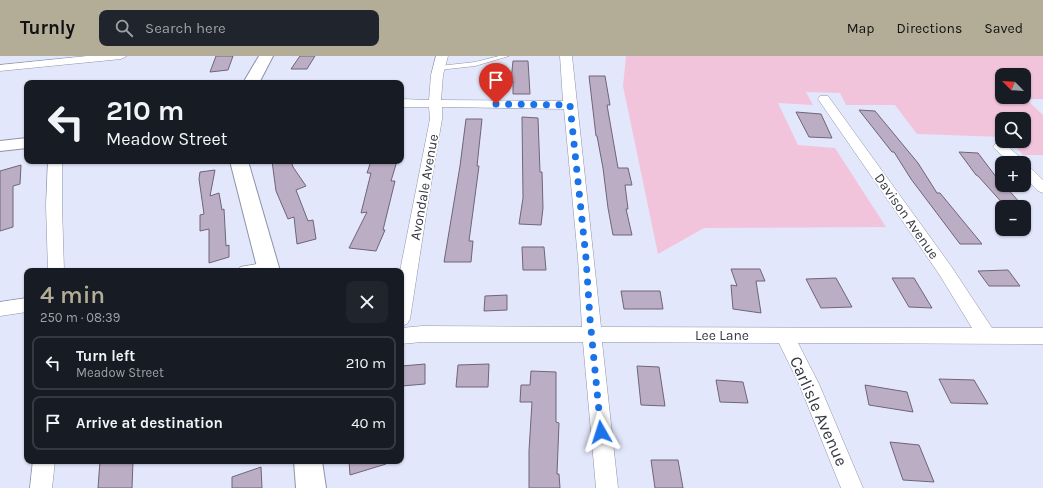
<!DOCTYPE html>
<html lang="en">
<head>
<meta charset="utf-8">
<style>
  body { margin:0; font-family:Karla,sans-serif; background:#20242c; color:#f1f3f6; height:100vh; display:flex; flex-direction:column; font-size:15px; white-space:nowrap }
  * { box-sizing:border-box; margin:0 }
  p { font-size:13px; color:#9ea1a6 }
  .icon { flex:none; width:22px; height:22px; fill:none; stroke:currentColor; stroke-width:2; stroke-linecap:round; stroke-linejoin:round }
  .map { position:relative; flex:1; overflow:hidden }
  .side { position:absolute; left:24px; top:212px; width:380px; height:196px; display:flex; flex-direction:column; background:#171b24; border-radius:8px; box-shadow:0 1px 3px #0004 }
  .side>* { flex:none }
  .guide { position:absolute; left:24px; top:24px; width:380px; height:84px; border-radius:8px; box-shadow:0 1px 3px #0004; background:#171b24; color:#f1f3f6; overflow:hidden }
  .needle { width:26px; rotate:294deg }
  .tools { position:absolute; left:995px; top:12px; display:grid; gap:8px }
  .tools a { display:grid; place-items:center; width:36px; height:36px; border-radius:8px; background:#171b24; box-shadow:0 1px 3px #0004; font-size:20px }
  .pin { position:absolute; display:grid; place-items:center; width:34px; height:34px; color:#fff; margin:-41px -17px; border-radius:50% 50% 50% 0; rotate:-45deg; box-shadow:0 0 4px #0007 }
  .pin .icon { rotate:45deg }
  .me { position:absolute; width:44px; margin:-22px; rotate:354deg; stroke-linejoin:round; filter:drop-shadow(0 0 3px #0008) }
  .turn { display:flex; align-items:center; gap:14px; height:84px; padding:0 16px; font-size:18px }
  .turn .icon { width:52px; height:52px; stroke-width:2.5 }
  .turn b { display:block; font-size:28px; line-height:34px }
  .round { display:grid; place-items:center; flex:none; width:42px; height:42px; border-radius:8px; background:#20242c }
  .head { display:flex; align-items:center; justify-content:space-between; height:68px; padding:0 16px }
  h1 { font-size:24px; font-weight:600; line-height:30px; color:#b3ac97 }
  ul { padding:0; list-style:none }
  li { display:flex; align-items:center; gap:12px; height:54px; margin:0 8px 6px; padding:0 8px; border:2px solid #363941; border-radius:8px }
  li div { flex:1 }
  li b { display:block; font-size:15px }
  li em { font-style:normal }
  header { display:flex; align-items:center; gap:24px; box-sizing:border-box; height:56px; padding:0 20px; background:#b3ac97; color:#111 }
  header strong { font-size:19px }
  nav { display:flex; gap:22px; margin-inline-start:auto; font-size:14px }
  .search { width:280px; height:36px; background:#20242c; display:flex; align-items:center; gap:10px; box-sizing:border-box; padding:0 14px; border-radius:8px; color:#9ea1a6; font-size:15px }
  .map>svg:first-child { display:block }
  .green { fill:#f2c4dc; fill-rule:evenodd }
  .building { fill:#bbaec4; stroke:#706478 }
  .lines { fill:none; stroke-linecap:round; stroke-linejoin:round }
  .service-casing { stroke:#8e93a9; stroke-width:1 }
  .minor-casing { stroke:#8e93a9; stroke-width:1 }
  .tertiary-casing { stroke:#8e93a9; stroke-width:2 }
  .service { fill:#fff; fill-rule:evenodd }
  .minor { fill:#fff; fill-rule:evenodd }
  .tertiary { fill:#fff; fill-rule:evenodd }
  .route { stroke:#1a73e8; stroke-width:7; stroke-dasharray:0 12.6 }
  .labels { text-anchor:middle; stroke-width:3.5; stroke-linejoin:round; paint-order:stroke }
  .street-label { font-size:14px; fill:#363842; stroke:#fff }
  .near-street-label { font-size:17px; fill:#363842; stroke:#fff }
</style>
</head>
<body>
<header>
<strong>Turnly</strong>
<div class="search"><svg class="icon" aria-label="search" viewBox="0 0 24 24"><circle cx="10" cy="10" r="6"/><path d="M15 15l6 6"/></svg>Search here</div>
<nav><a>Map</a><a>Directions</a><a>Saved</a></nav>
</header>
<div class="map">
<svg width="1043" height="432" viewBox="0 0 1043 432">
  <rect width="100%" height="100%" fill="#e3e7fb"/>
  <path class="green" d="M626,0h417v43h-17l17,16v40h-20l-13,-14h14v-22h-22v18l-85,-3 -22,-29h-49l-6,-12 -34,-1 7,13 -35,-2 20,42 37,3 51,79 -182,1 -46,26 -35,-168zM1002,19h22v22h-22z"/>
  <g class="building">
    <path d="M216,0h17l-5,14 -18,2z"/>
    <path d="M300,0h15l-8,13h-16z"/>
    <path d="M513,5h15l2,33h-17v-13h-2z"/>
    <path d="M589,20h16l5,29h-3l11,63h10l4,17h-7l3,24h-2l6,26h-19l-5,-27 -5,-40 -6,-32h-1z"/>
    <path d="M859,54l16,1 43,52 19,30h3l42,51h-22l-49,-65 -17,-27h-2z"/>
    <path d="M796,56l25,2 11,24 -23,-1z"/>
    <path d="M522,61l16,1 2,54h2l1,36 -2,17 -22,-1 4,-26z"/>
    <path d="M466,63h16l-5,47h2l-10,75h4l-2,21h-27l16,-96z"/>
    <path d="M959,96l19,1 25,33h2l17,19h-5l2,2h-13l-28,-31 -2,-1z"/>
    <path d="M272,105h19l2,6 13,19 -10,4 12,31 5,-1 3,19 -19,5 -3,-27 -6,2 -12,-28z"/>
    <path d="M371,105h26l-6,20h4l-12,49h2l-9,21 -27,-3 18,-36 -6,1 10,-40h-4z"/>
    <path d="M21,109l-1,19 -7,2v41l-13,4v-60z"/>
    <path d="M215,114l-5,26 9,-3 3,17 2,-1 2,37 3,-1v12l-20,6v-34l-9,2v-16l4,-1 -5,-35 1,-7z"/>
    <path d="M522,191h22l2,23h-23z"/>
    <path d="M731,213h29l5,12h-9l5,32 -28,-4 -2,-24 6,1z"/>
    <path d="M1008,214l12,16h-31l-11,-15z"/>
    <path d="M836,222l16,29 -31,1 -15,-29z"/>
    <path d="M892,222h22l18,30 -23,-1z"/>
    <path d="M621,235h39l3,18h-39z"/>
    <path d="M507,239v15l-23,1 1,-15z"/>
    <path d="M425,308v20l-23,2v-20z"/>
    <path d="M489,308l-1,23h-32l2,-22z"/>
    <path d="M637,310l22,1 6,39 -24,-1z"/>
    <path d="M531,315l25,1v50l3,1 -2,51h2l1,14h-31v-37l3,-49h-12l1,-17h9z"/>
    <path d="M939,323l35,1 14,24 -37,-1z"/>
    <path d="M716,324l27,2 5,21 -28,-1z"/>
    <path d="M865,329l42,7 6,20 -44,-7z"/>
    <path d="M890,386l29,3 15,37 -31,-2z"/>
    <path d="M651,404h27l5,28h-28z"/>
    <path d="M100,405h33l-1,27h-34z"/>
    <path d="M349,405h37v3l-36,11z"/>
    <path d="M261,411l1,21h-30v-11z"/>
  </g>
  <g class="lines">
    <defs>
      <path id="service" d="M499,0h10l-34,10 -36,4 -3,-2 3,-2 36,-4z"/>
      <g id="minor">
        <path d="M87,0h40l-6,3 -121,12v-6z"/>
        <path d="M436,0h12l-5,19 -2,25 122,1 -3,-45h12l29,271 371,1 -33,-54 -121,-175 2,-3h8l123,170 41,62h51v16l-245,-1 21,41 44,104h-22l-42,-104 -20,-41 -177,-1 16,146h-22l-13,-146h-161l-21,2v-16l21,-2 160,1 -4,-69 -14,-149 -122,-2v12l-14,83 -18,117 -3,5 -6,2 -1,-55 30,-152 -1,-12h-28v-8l28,1 2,-25z"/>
        <path d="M1000,87l5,1 18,16 2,3 -1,1v-1h-14l-17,-16 2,-3z"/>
        <path d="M48,105h14v44l2,66h-16l-2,-66z"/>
        <path d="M1024,109l5,1 14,14v13l-5,-2 -14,-14z"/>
        <path d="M269,206l6,2 2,4 -1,3h-38l2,-4z"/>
        <path d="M27,242v14l-27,4v-14z"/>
        <path d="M33,405h22l-3,27h-22z"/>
      </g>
      <g id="tertiary">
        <path d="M259,0h14l-14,27h-16z"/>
        <path d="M27,82v10l-27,3v-10z"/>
        <path d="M230,105h18l32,110h-22z"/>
        <path d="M294,405h28l4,27h-30z"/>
      </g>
    </defs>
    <use href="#service" class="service-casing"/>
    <use href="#minor" class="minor-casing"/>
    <use href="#tertiary" class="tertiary-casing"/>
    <use href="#service" class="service"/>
    <use href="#minor" class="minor"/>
    <use href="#tertiary" class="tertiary"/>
  </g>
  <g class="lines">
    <path class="route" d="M496,48l74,1 16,153 4,61 11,113"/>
  </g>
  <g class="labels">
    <g class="street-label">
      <text transform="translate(424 131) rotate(-80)" y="5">Avondale Avenue</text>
      <text transform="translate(907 160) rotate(55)" y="5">Davison Avenue</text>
      <text x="722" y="284">Lee Lane</text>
    </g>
    <g class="near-street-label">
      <text transform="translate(819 355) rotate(66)" y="6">Carlisle Avenue</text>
    </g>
  </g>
</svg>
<div class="tools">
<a><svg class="needle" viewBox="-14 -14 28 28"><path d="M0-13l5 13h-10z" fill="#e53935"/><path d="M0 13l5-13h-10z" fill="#9ea1a6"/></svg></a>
<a><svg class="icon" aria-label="search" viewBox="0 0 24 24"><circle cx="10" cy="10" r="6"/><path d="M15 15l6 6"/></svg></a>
<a>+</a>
<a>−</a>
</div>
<div class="pin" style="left:496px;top:48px;background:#d93025"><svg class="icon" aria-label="arrive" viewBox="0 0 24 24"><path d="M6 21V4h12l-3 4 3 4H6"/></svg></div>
<svg class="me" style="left:601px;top:376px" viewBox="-20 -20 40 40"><path d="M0-17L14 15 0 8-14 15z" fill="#1a73e8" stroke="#fff" stroke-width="4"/></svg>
<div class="guide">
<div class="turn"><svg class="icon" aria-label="left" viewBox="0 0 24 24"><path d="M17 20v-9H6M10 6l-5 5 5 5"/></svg><div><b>210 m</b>Meadow Street</div></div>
</div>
<section class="side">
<div class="head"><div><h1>4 min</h1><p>250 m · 08:39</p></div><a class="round"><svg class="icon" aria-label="close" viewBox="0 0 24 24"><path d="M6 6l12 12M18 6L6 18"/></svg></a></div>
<ul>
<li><svg class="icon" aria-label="left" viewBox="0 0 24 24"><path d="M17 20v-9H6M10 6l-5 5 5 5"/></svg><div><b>Turn left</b><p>Meadow Street</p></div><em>210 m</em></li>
<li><svg class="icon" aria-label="arrive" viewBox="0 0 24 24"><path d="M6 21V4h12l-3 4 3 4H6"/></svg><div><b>Arrive at destination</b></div><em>40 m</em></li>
</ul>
</section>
</div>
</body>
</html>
